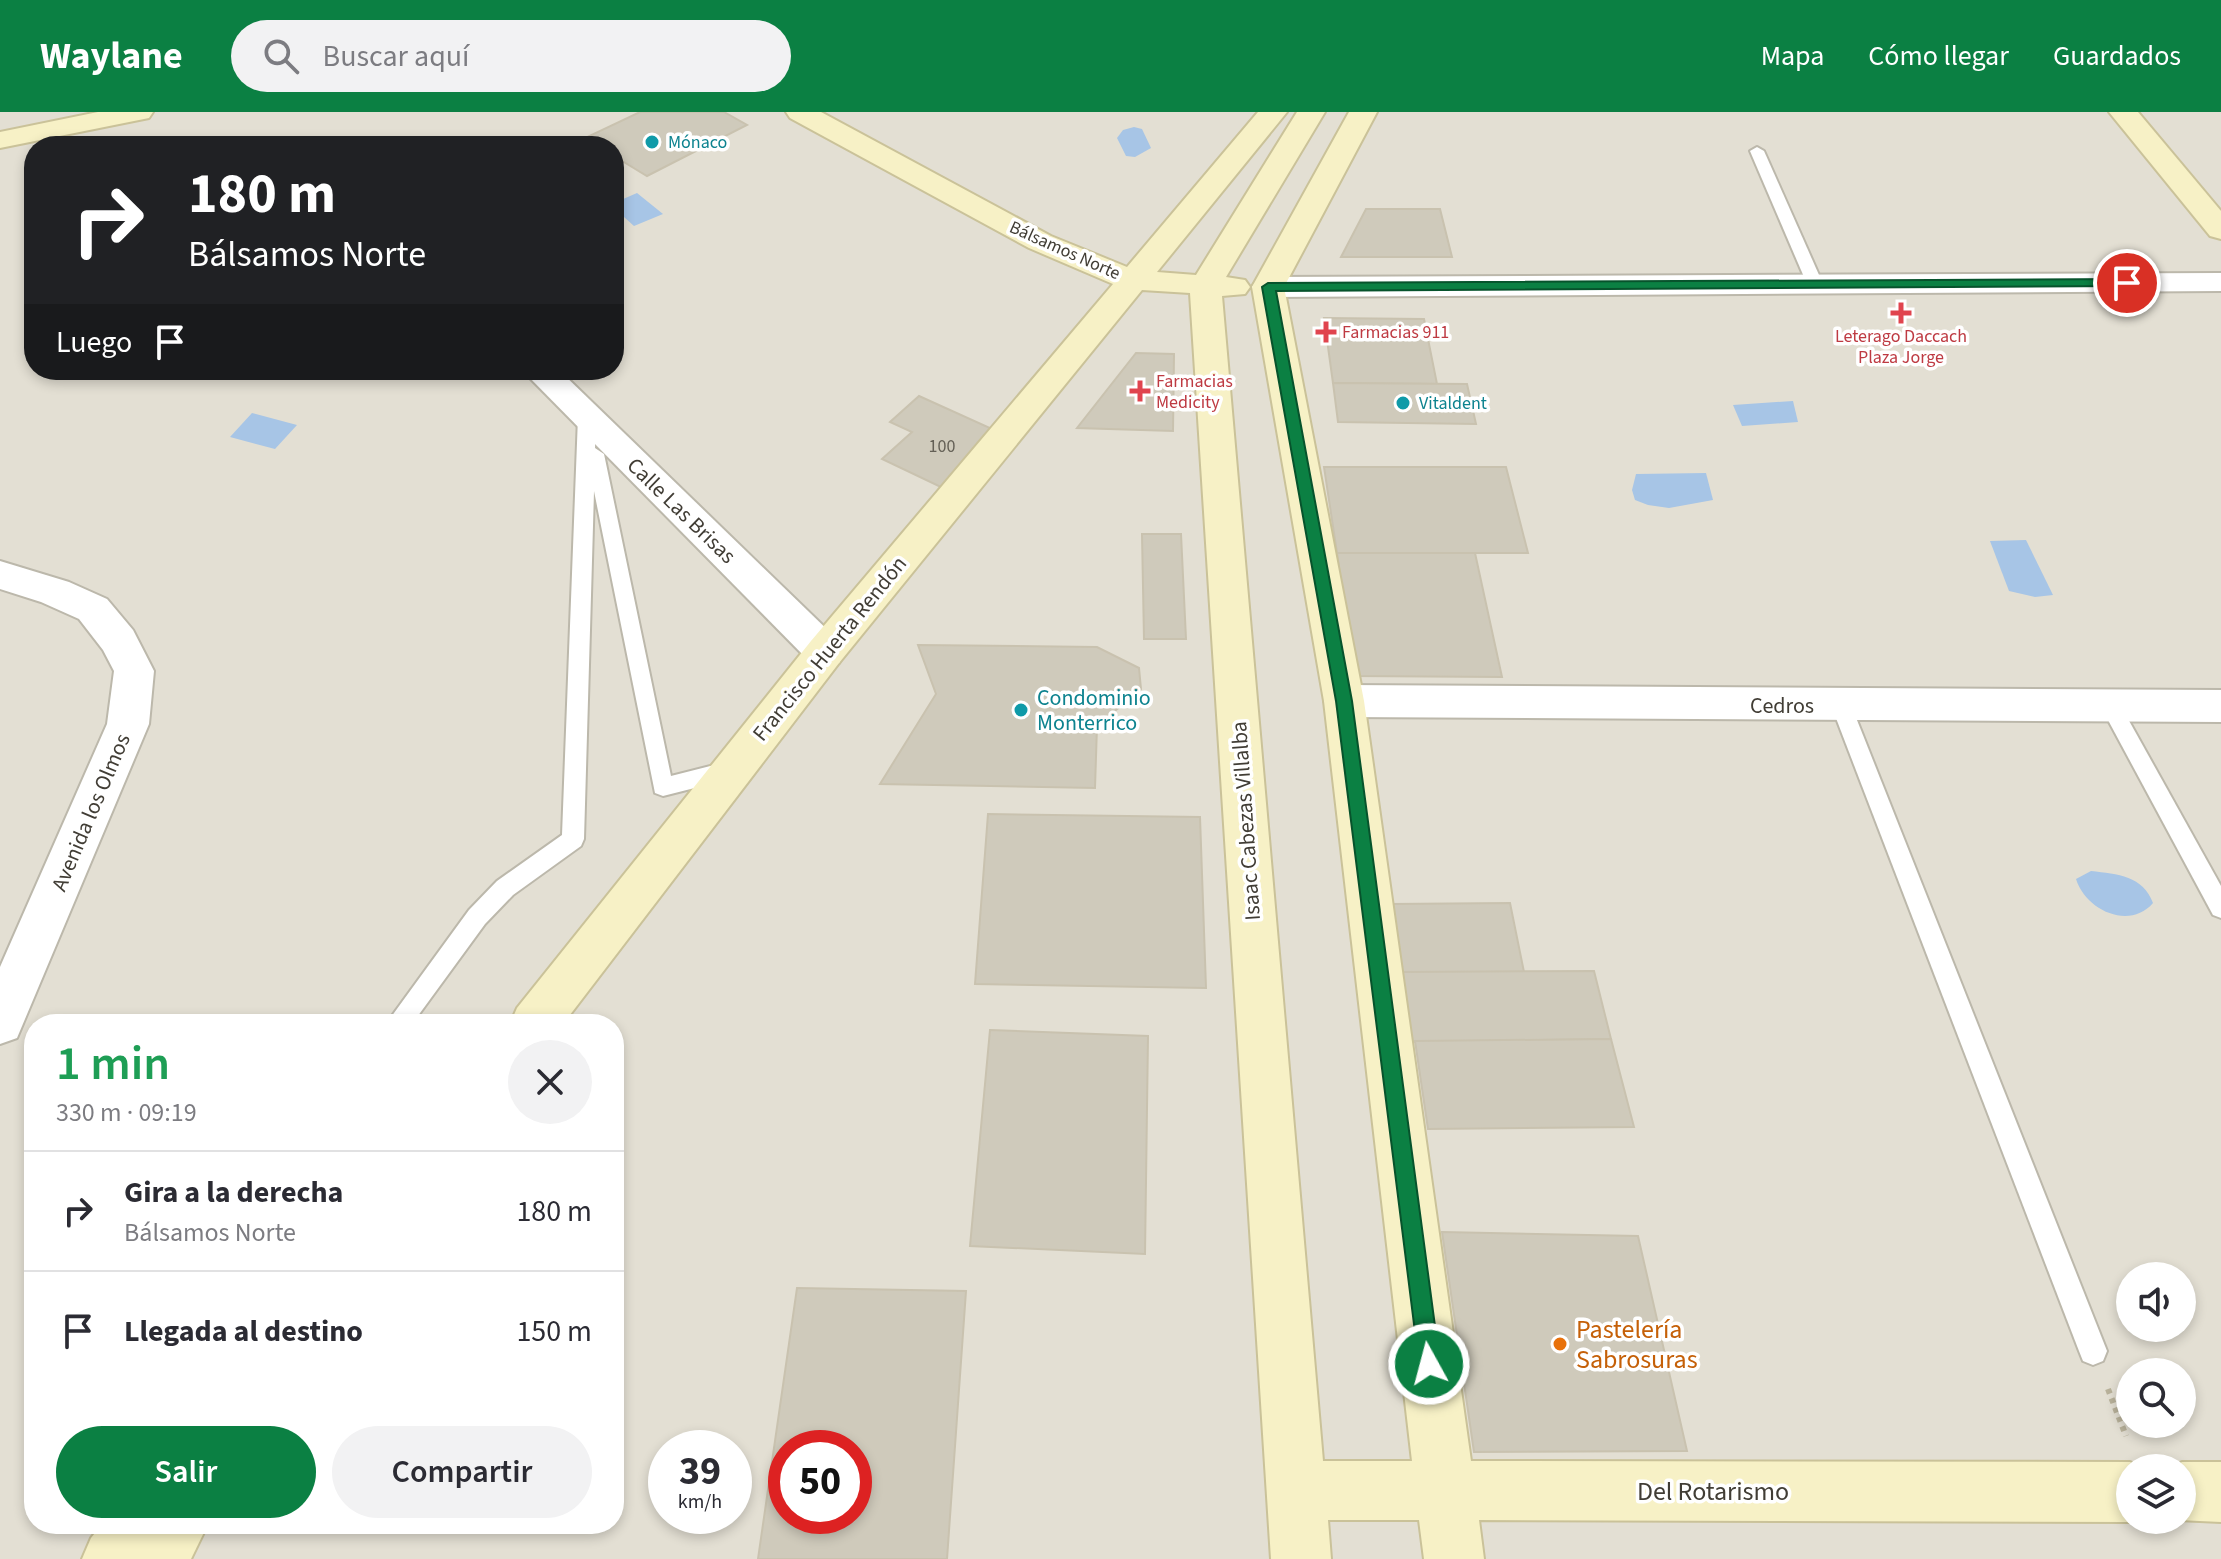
<!DOCTYPE html>
<html lang="es">
<head>
<meta charset="utf-8">
<style>
  body { margin:0; font-family:"Source Sans 3",sans-serif; background:#f2f2f3; color:#2b2b33; height:100vh; display:flex; flex-direction:column; font-size:30px; white-space:nowrap }
  * { box-sizing:border-box; margin:0 }
  p { font-size:26px; color:#7c7c81 }
  .icon { flex:none; width:44px; height:44px; fill:none; stroke:currentColor; stroke-width:2; stroke-linecap:round; stroke-linejoin:round }
  .map { position:relative; flex:1; overflow:hidden }
  .sheet { position:absolute; left:24px; top:902px; width:600px; height:520px; display:flex; flex-direction:column; background:#fff; border-radius:32px; box-shadow:0 4px 12px #0003 }
  .sheet>* { flex:none }
  .banner { position:absolute; left:24px; top:24px; width:600px; height:244px; border-radius:32px; box-shadow:0 4px 12px #0003; background:#202124; color:#fff; overflow:hidden }
  .controls { position:absolute; left:2116px; top:1150px; display:grid; gap:16px }
  .controls a { display:grid; place-items:center; width:80px; height:80px; border-radius:50%; background:#fff; box-shadow:0 4px 12px #0003; font-size:40px }
  .speed { position:absolute; left:648px; top:1318px; display:flex; gap:16px; font-size:40px; font-weight:700; text-align:center }
  .speed>* { display:grid; place-content:center; width:104px; height:104px; border-radius:50%; background:#fff; box-shadow:0 4px 12px #0003; line-height:1 }
  .speed small { font-size:20px; font-weight:400 }
  .speed .limit { border:12px solid #d22; background:#fff; color:#111 }
  .pin { position:absolute; display:grid; place-items:center; width:68px; height:68px; color:#fff; margin:-34px; border:4px solid #fff; border-radius:50%; box-shadow:0 2px 8px #0007 }
  .me { position:absolute; width:88px; margin:-44px; rotate:353deg; stroke-linejoin:round; filter:drop-shadow(0 0 6px #0008) }
  .turn { display:flex; align-items:center; gap:28px; height:168px; padding:0 32px; font-size:36px }
  .turn .icon { width:104px; height:104px; stroke-width:2.5 }
  .turn b { display:block; font-size:56px; line-height:68px }
  .then { display:flex; align-items:center; height:76px; padding:0 32px; background:#0003; gap:16px; font-size:30px }
  .round { display:grid; place-items:center; flex:none; width:84px; height:84px; border-radius:42px; background:#f2f2f3 }
  .head { display:flex; align-items:center; justify-content:space-between; height:136px; padding:0 32px }
  h1 { font-size:48px; font-weight:600; line-height:60px; color:#1e9e55 }
  .primary-button { display:flex; gap:16px; margin-top:auto; padding:16px 32px }
  .primary-button a { flex:1; height:92px; border-radius:48px; background:#0b8043; color:#fff; font-size:32px; font-weight:600; line-height:92px; text-align:center }
  .primary-button a+a { background:#f2f2f3; color:#2b2b33 }
  ul { padding:0; list-style:none }
  li { display:flex; align-items:center; gap:24px; height:120px; padding:0 32px; border-top:2px solid #e1e1e2 }
  li div { flex:1 }
  li b { display:block; font-size:30px }
  li em { font-style:normal }
  header { display:flex; align-items:center; gap:48px; box-sizing:border-box; height:112px; padding:0 40px; background:#0b8043; color:#fff }
  header strong { font-size:38px }
  nav { display:flex; gap:44px; margin-inline-start:auto; font-size:28px }
  .search { width:560px; height:72px; background:#f2f2f3; display:flex; align-items:center; gap:20px; box-sizing:border-box; padding:0 28px; border-radius:44px; color:#7c7c81; font-size:30px }
  .map>svg:first-child { display:block }
  .residential { fill:#e3dfd3; fill-rule:evenodd }
  .water { fill:#a7c5e6 }
  .building { fill:#cfcabb; stroke:#c9c2af; stroke-width:2; fill-rule:evenodd }
  .lines { fill:none; stroke-linecap:round; stroke-linejoin:round }
  .lane-casing { stroke:#bcb8ab; stroke-width:4 }
  .street-casing { stroke:#bcb8ab; stroke-width:4 }
  .secondary-casing { stroke:#cac299; stroke-width:4 }
  .path { stroke:#b9b29b; stroke-width:6; stroke-dasharray:5 5; stroke-linecap:butt }
  .lane { fill:#fff; fill-rule:evenodd }
  .street { fill:#fff; fill-rule:evenodd }
  .secondary { fill:#f7f1c6; fill-rule:evenodd }
  .route { fill:#0b8043; stroke:#07532c; stroke-width:2 }
  .culture-dot { fill:#0f9aa8; stroke:#fff; stroke-width:3 }
  .health-dot { fill:#e0444e; stroke:#fff; stroke-width:3 }
  .food-dot { fill:#e8710a; stroke:#fff; stroke-width:3 }
  .labels { text-anchor:middle; stroke-width:7; stroke-linejoin:round; paint-order:stroke }
  .far-culture-label { font-size:18px; fill:#0d838f; stroke:#fff; text-anchor:start }
  .far-street-label { font-size:18px; fill:#413d35; stroke:#fff }
  .far-health-label { font-size:18px; fill:#be3a42; stroke:#fff; text-anchor:start }
  .number-label { font-size:18px; fill:#646056 }
  .street-label { font-size:22px; fill:#413d35; stroke:#fff }
  .culture-label { font-size:22px; fill:#0d838f; stroke:#fff; text-anchor:start }
  .near-food-label { font-size:26px; fill:#c56008; stroke:#fff; text-anchor:start }
  .near-street-label { font-size:26px; fill:#413d35; stroke:#fff }
</style>
</head>
<body>
<header>
<strong>Waylane</strong>
<div class="search"><svg class="icon" aria-label="search" viewBox="0 0 24 24"><circle cx="10" cy="10" r="6"/><path d="M15 15l6 6"/></svg>Buscar aquí</div>
<nav><a>Mapa</a><a>Cómo llegar</a><a>Guardados</a></nav>
</header>
<div class="map">
<svg width="2221" height="1447" viewBox="0 0 2221 1447">
  <rect width="100%" height="100%" fill="#efede4"/>
  <path class="residential" d="M0,0h2221v1447h-2221zM34,34h580v224h-580zM34,912h580v500h-580zM2130,1164h52v52h-52zM2130,1260h52v52h-52zM666,1336h68v68h-68zM786,1336h68v68h-68zM2130,1356h52v52h-52z"/>
  <g class="water">
    <path d="M1134,15l8,2 9,19 -16,9 -9,-1 -9,-18 6,-8z"/>
    <path d="M637,81l26,21 -29,12 -20,-18v-5z"/>
    <path d="M1793,289l5,21 -56,4 -9,-21z"/>
    <path d="M252,301l45,12 -22,24 -45,-12z"/>
    <path d="M1706,361l7,27 -44,8 -21,-3 -13,-5 -3,-10 4,-16z"/>
    <path d="M2026,428l27,55 -18,2 -26,-6 -19,-50z"/>
    <path d="M2091,759c27,3 52,5 62,32 -23,27 -67,8 -77,-24z"/>
  </g>
  <g class="building">
    <path d="M640,0h84l23,13 -100,51 -33,-20v-10h-16l-13,-8z"/>
    <path d="M1366,97h74l12,48h-111z"/>
    <path d="M1324,206l100,1 13,65 -104,-1z"/>
    <path d="M1136,241l38,1 -1,77 -96,-3z"/>
    <path d="M1333,271l134,1 9,40 -138,-2z"/>
    <path d="M919,284l82,37 -58,55 -61,-29 30,-27 -22,-10z"/>
    <path d="M1324,355h182l22,86h-191z"/>
    <path d="M1142,422h39l5,105h-42z"/>
    <path d="M1337,441h138l27,124 -149,-1z"/>
    <path d="M918,533l179,2 42,21 2,21 -44,37 -2,62 -215,-4 56,-90z"/>
    <path d="M988,702l212,3 6,171 -231,-4z"/>
    <path d="M1510,791l14,69h-123l-10,-68z"/>
    <path d="M1594,859l17,68 -214,3 4,-70z"/>
    <path d="M990,918l158,6 -3,218 -175,-8z"/>
    <path d="M1611,927l23,88 -206,2 -13,-88z"/>
    <path d="M1442,1120l196,4 49,215 -213,1z"/>
    <path d="M797,1176l169,3 -19,268h-189zM786,1336h68v68h-68z"/>
  </g>
  <g class="lines">
    <defs>
      <g id="lane">
        <path d="M1757,35l7,4 59,133 -2,3 -6,2 -8,-5 -57,-133z"/>
        <path d="M587,299l9,6 -1,31 9,6 67,322 59,-15 8,3 3,6 -3,6 -8,3 -67,17 -8,-3 -61,-302 -10,348 -3,7 -68,49 -28,29 -73,100h-26l83,-114 28,-29 65,-46 16,-418z"/>
        <path d="M1841,585l7,2 3,6 256,646 -4,10 -10,4 -10,-4 -4,-10 -248,-646 3,-6z"/>
        <path d="M2111,587l7,2 103,185v32l-8,-3 -112,-208 3,-6z"/>
      </g>
      <g id="street">
        <path d="M2221,161v18l-953,6 -11,-3 -5,-7 5,-7 11,-3z"/>
        <path d="M522,258h37l280,271 6,11 -6,11 -14,4 -14,-4z"/>
        <path d="M0,449l69,21 38,17 26,31 21,41 -5,53 -132,314 -17,6v-77l107,-243 7,-53 -11,-21 -24,-31 -38,-17 -41,-13z"/>
        <path d="M1344,573l877,5v32l-877,-5 -14,-5 -6,-11 6,-11z"/>
      </g>
      <g id="secondary">
        <path d="M98,0h55l-4,6 -10,2 -139,28v-16z"/>
        <path d="M786,0h35l230,124 76,31 131,-155h29l-130,160 39,3 101,-163h28l-99,165 19,3 5,7 -5,7 -23,2 101,1165h89l-88,-760 -72,-414 97,-175h28l-93,175 80,414 107,760 659,1 13,6h-13v52h4l-4,2 -651,-2 5,39h-60l-5,-39h-91l3,39h-60l-81,-1266 -48,-3 -303,373 -276,361h-53l7,-16 294,-367 302,-357 -84,-36 -239,-130z"/>
        <path d="M2109,0h29l83,99v28l-11,-3z"/>
        <path d="M2182,1350h39v60l-43,-2h4v-52h-13z"/>
        <path d="M102,1412h106l-17,35h-109l9,-21z"/>
      </g>
    </defs>
    <use href="#lane" class="lane-casing"/>
    <use href="#street" class="street-casing"/>
    <use href="#secondary" class="secondary-casing"/>
    <path class="path" d="M2108,1277l18,47"/>
    <use href="#lane" class="lane"/>
    <use href="#street" class="street"/>
    <use href="#secondary" class="secondary"/>
  </g>
  <path class="route" d="M2127,167l7,4 -2,3 -856,5 76,410 88,663 -3,8 -8,3 -9,-3 -84,-671 -74,-414 6,-4z"/>
  <g class="culture-dot">
    <circle cx="652" cy="30" r="8"/>
    <circle cx="1403" cy="291" r="8"/>
    <circle cx="1021" cy="598" r="8"/>
  </g>
  <g class="health-dot">
    <path d="M1897 189h8v8h8v8h-8v8h-8v-8h-8v-8h8z"/>
    <path d="M1322 208h8v8h8v8h-8v8h-8v-8h-8v-8h8z"/>
    <path d="M1136 267h8v8h8v8h-8v8h-8v-8h-8v-8h8z"/>
  </g>
  <circle class="food-dot" cx="1560" cy="1232" r="8"/>
  <g class="labels">
    <g class="far-culture-label">
      <text x="668" y="36">Mónaco</text>
      <text x="1419" y="297">Vitaldent</text>
    </g>
    <g class="far-street-label">
      <text transform="translate(1065 138) rotate(24)" y="6">Bálsamos Norte</text>
    </g>
    <g class="far-health-label">
      <text x="1342" y="226">Farmacias 911</text>
      <text x="1901" y="230" text-anchor="middle">Leterago Daccach<tspan x="1901" dy="21">Plaza Jorge</tspan></text>
      <text x="1156" y="275">Farmacias<tspan x="1156" dy="21">Medicity</tspan></text>
    </g>
    <g class="number-label">
      <text x="942" y="340">100</text>
    </g>
    <g class="street-label">
      <text transform="translate(682 398) rotate(44)" y="8">Calle Las Brisas</text>
      <text transform="translate(829 536) rotate(-51)" y="8">Francisco Huerta Rendón</text>
      <text x="1782" y="601">Cedros</text>
      <text transform="translate(90 700) rotate(-67)" y="8">Avenida los Olmos</text>
      <text transform="translate(1245 709) rotate(-94)" y="8">Isaac Cabezas Villalba</text>
    </g>
    <g class="culture-label">
      <text x="1037" y="593">Condominio<tspan x="1037" dy="25">Monterrico</tspan></text>
    </g>
    <g class="near-food-label">
      <text x="1576" y="1226">Pastelería<tspan x="1576" dy="30">Sabrosuras</tspan></text>
    </g>
    <g class="near-street-label">
      <text x="1713" y="1388">Del Rotarismo</text>
    </g>
  </g>
</svg>
<div class="controls">
<a><svg class="icon" aria-label="sound" viewBox="0 0 24 24"><path d="M4 9h4l5-4v14l-5-4H4zM17 9q2 3 0 6"/></svg></a>
<a><svg class="icon" aria-label="search" viewBox="0 0 24 24"><circle cx="10" cy="10" r="6"/><path d="M15 15l6 6"/></svg></a>
<a><svg class="icon" aria-label="layers" viewBox="0 0 24 24"><path d="M12 4l9 5-9 5-9-5zM3 14l9 5 9-5"/></svg></a>
</div>
<div class="speed"><div>39<small>km/h</small></div><div class="limit">50</div></div>
<div class="pin" style="left:2127px;top:171px;background:#d93025"><svg class="icon" aria-label="arrive" viewBox="0 0 24 24"><path d="M6 21V4h12l-3 4 3 4H6"/></svg></div>
<svg class="me" style="left:1429px;top:1252px" viewBox="-20 -20 40 40"><circle r="17" fill="#0b8043" stroke="#fff" stroke-width="3"/><path d="M0-11L8 9 0 5-8 9z" fill="#fff"/></svg>
<div class="banner">
<div class="turn"><svg class="icon" aria-label="right" viewBox="0 0 24 24"><path d="M7 20v-9h11M14 6l5 5-5 5"/></svg><div><b>180 m</b>Bálsamos Norte</div></div>
<div class="then">Luego<svg class="icon" aria-label="arrive" viewBox="0 0 24 24"><path d="M6 21V4h12l-3 4 3 4H6"/></svg></div>
</div>
<section class="sheet">
<div class="head"><div><h1>1 min</h1><p>330 m · 09:19</p></div><a class="round"><svg class="icon" aria-label="close" viewBox="0 0 24 24"><path d="M6 6l12 12M18 6L6 18"/></svg></a></div>
<ul>
<li><svg class="icon" aria-label="right" viewBox="0 0 24 24"><path d="M7 20v-9h11M14 6l5 5-5 5"/></svg><div><b>Gira a la derecha</b><p>Bálsamos Norte</p></div><em>180 m</em></li>
<li><svg class="icon" aria-label="arrive" viewBox="0 0 24 24"><path d="M6 21V4h12l-3 4 3 4H6"/></svg><div><b>Llegada al destino</b></div><em>150 m</em></li>
</ul>
<div class="primary-button"><a>Salir</a><a>Compartir</a></div>
</section>
</div>
</body>
</html>
